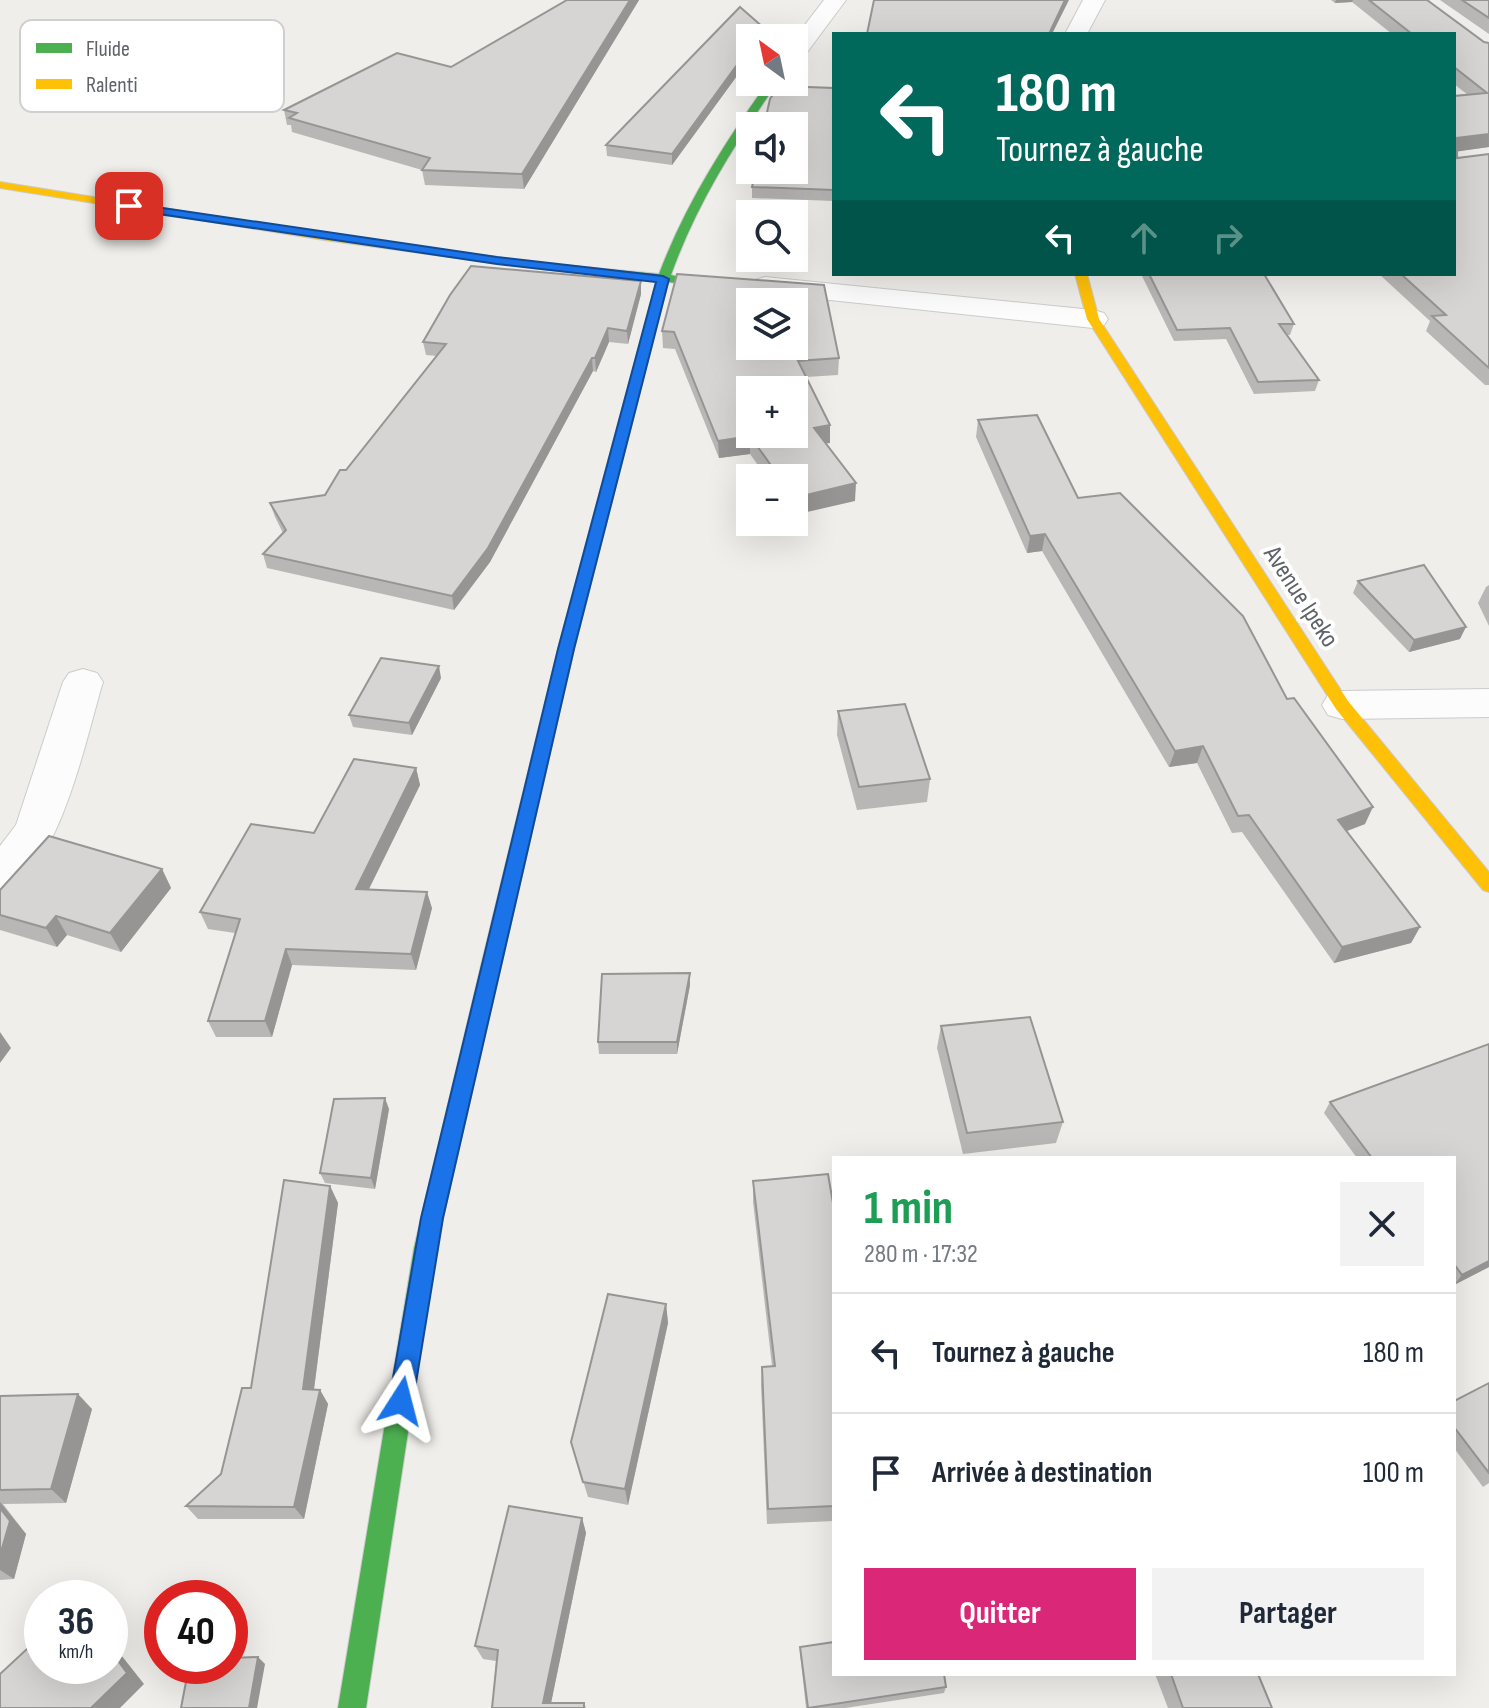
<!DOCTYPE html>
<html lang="fr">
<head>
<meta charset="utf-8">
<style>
  body { margin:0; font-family:"Sofia Sans Condensed",sans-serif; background:#f2f2f3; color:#1f2937; height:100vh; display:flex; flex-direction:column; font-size:30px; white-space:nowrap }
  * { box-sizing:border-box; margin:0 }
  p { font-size:26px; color:#747a83 }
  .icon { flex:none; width:44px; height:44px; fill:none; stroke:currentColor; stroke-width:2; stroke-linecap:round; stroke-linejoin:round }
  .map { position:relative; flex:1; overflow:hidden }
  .drawer { position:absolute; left:832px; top:1156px; width:624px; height:520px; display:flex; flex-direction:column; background:#fff; border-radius:0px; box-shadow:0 8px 32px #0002 }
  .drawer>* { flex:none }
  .hud { position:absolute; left:832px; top:32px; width:624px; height:244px; border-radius:0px; box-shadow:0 8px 32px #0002; background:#00695c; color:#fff; overflow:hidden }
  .needle { width:52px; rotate:327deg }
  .tools { position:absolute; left:736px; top:24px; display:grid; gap:16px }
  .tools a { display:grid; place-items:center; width:72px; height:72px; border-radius:0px; background:#fff; box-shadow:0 8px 32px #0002; font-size:40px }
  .speed { position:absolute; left:24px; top:1580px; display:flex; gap:16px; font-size:40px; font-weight:700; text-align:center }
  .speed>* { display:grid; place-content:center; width:104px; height:104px; border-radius:50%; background:#fff; box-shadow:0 8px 32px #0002; line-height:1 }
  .speed small { font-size:20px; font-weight:400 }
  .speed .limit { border:12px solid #d22; background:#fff; color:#111 }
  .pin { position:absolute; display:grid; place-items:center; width:68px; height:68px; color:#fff; margin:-34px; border-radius:16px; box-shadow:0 4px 12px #0006 }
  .me { position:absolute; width:88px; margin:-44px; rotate:9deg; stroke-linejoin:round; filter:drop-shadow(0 0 6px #0008) }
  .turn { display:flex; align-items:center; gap:28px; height:168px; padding:0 32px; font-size:36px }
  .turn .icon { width:104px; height:104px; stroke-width:2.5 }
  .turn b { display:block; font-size:56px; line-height:68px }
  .lanes { display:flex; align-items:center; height:76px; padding:0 32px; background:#0003; justify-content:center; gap:40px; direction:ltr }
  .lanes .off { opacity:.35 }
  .round { display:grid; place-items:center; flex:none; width:84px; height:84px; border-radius:0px; background:#f2f2f3 }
  .head { display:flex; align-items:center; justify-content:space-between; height:136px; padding:0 32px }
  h1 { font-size:48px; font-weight:700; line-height:60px; color:#1e9e55 }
  .cta { display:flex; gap:16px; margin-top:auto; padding:16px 32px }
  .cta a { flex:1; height:92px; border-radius:0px; background:#db2777; color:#fff; font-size:32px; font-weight:700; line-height:92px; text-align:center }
  .cta a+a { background:#f2f2f3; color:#1f2937 }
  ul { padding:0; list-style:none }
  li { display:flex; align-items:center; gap:24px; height:120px; padding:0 32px; border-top:2px solid #e0e1e3 }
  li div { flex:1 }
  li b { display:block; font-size:30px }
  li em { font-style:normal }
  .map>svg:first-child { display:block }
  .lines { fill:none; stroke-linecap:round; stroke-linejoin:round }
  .street-casing { stroke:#cbcccc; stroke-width:2 }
  .fast-casing { stroke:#cacacb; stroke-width:2 }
  .slow-casing { stroke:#cacacb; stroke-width:2 }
  .street { fill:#fdfcfc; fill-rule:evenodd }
  .fast { fill:#4caf50; fill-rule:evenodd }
  .slow { fill:#ffc107; fill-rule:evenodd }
  .wall { fill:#b8b7b5 }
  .shaded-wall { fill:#969594 }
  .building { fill:#d6d5d3; stroke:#969594; stroke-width:2; fill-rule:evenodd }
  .route { fill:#1a73e8; stroke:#114b97; stroke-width:2 }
  .labels { text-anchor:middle; stroke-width:8; stroke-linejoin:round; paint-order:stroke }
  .street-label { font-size:26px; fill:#5f6368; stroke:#fff }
  .key { fill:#fff; stroke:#cfd0d2; stroke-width:2 }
  .key-label { font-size:22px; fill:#5f6368 }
</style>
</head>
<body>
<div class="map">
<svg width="1489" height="1708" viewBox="0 0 1489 1708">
  <rect width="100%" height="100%" fill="#efeeea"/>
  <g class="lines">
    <defs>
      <g id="street">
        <path d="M824,0h22l-44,59 -8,2v-22z"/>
        <path d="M1083,0h22l-18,34h-22z"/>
        <path d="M765,277l328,33 11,3 4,6 -4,6 -11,3 -338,-36 -4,-6 4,-6z"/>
        <path d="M83,669l14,4 6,9c-17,55 -44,194 -103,213v-49l16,-21 47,-143 6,-9z"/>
        <path d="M1489,689v28l-147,2 -14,-4 -6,-10 6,-10 14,-4z"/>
      </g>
      <g id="fast">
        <path d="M768,82h10c-43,61 -82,123 -107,193l26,6 -6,4 -23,-3 -39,153 -2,3h-10l-2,-3 42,-154 -117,-12 -6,-3 6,-3 119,11c26,-69 66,-132 109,-192z"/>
        <path d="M491,958l7,3 3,5 -65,282 -70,460h-28l76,-460 67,-282 3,-5z"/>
      </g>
      <g id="slow">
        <path d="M0,182l324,52 216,29 6,3 -6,3 -216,-29 -324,-52z"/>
        <path d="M1075,274h12l12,45 249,382 141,171v20l-6,-2 -147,-181 -249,-390z"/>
        <path d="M622,431l7,4 -55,214 -73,317 -3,5 -7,3 -7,-3 -3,-5 77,-317 57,-214z"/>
      </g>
    </defs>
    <use href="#street" class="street-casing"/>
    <use href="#fast" class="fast-casing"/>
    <use href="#slow" class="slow-casing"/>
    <use href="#street" class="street"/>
    <use href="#fast" class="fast"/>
    <use href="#slow" class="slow"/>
  </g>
  <g class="wall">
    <path d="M567,0h72l-115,189 -99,-4 -3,-15 -130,-38 -1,-7h-4l-3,-15 167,-43z"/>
    <path d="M1331,0h96l57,42 5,105 -32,4v7l32,-4v231h-4l-59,-54 4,-10 -51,-47h75v-178l14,-1 -14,-11v-50h-62l-40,-32 -17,1z"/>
    <path d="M1440,0h49v34z"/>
    <path d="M750,38v20l-78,107 -65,-9 -1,-11z"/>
    <path d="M834,88v113l-82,-3v-11z"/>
    <path d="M1141,274h123l30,50 -4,11h-3l32,45 -4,11 -61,3 -28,-55 -52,2z"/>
    <path d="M641,281v13l-13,50 -19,-2 -13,30 -3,-1 -103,191 -36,48 -187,-42 -4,-14 20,-21 -8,-16 -5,-14 55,-8 21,-25 91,-114 -11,-1 -3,-13z"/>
    <path d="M662,331l177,27 -1,17 -32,2 24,48v18h-4l29,58 -61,-23h-27l-17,-24 -31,4 -44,-109 -12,-1z"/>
    <path d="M978,420l100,78 209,201 78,125 -18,7 73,96 -9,16 -77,20 -92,-131 -10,1 -35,-70 -28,4 -127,-216 -15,2 -51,-116z"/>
    <path d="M1358,581l102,58 -51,13 -56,-59z"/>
    <path d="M1489,585v41l-11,-23 8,-16z"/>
    <path d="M441,678l-29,57 -59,-8 -4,-12z"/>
    <path d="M838,711l92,68 -3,23 -70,8 -20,-75z"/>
    <path d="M416,768l4,17 -51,104 63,19 -16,62 -124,-5 -20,72h-56l-8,-16 27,-88 -27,-4 -8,-17 114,-79z"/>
    <path d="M162,869l9,19 -50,64 -54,-17 -10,12 -57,-17v-40z"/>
    <path d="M690,985l-13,69h-78l-1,-12z"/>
    <path d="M941,1026l122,96 -7,21 -93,11 -26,-106z"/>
    <path d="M1489,1044v223l-35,18v-127h-97l-33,-45 6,-11z"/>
    <path d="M389,1109l-14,80 -50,-6 -5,-10z"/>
    <path d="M753,1181l81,28v312l-67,3 -6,-139 1,-18 10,-1 -19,-164z"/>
    <path d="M330,1186l8,17 -24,187h6l8,14 -24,115h-106l-12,-13 35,-32 30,-86z"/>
    <path d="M666,1304l2,19 -40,182 -40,-8 -17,-55z"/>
    <path d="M1489,1383v100l-6,4 -29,-39v-47z"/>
    <path d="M0,1396l92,13 -26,94 -63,1 23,30 -12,45 -14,1z"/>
    <path d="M582,1518l4,15 -35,170h33l2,5h-94l4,-47 -13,-2 -8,-13z"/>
    <path d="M800,1647l146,40 -2,6 -99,15h-39l-6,-55z"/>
    <path d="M1155,1674h103l14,34h-104z"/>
  </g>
  <g class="shaded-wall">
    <path d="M630,0h9l-115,189 -2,-15z"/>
    <path d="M1065,0h4l-17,34h-3z"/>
    <path d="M1336,0h17l-1,2 -17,1z"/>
    <path d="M764,28v10h-7z"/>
    <path d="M750,47v11l-78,107v-11z"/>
    <path d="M1489,134v13l-35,5 3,-14z"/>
    <path d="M641,281v13l-13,50 -1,-13z"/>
    <path d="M608,328l1,14 -13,30 -1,-14z"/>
    <path d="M592,358l1,13 -103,191 -36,48 -2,-14z"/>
    <path d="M830,425v18l-16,2v-17z"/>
    <path d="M750,436v18l-31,4 -1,-17z"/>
    <path d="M856,483l-1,18 -61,14v-17z"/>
    <path d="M1045,534l-3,17 -15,2 3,-17z"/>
    <path d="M1466,627l-6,12 -51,13 5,-12z"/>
    <path d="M439,666l2,12 -29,57 -3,-12z"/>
    <path d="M1203,746l-6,17 -28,4 6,-16z"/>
    <path d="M416,768l4,17 -59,120 -5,-16z"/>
    <path d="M1373,807l-8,17 -34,13 7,-17z"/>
    <path d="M162,869l9,19 -50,64 -11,-19z"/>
    <path d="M427,892l5,16 -16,62 -5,-16z"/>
    <path d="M56,916l11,19 -10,12 -11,-19z"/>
    <path d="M1420,927l-9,16 -77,20 8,-16z"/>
    <path d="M286,949l6,16 -20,72 -7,-16z"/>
    <path d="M690,973v12l-13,69v-12z"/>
    <path d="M0,1032l11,16 -11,15z"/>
    <path d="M385,1098l4,11 -14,80 -4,-11z"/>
    <path d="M330,1186l8,17 -26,201 -9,-15z"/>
    <path d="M1489,1261v6l-35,18 8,-10z"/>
    <path d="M666,1304l2,19 -40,182 -3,-16z"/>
    <path d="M320,1390l8,14 -24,115 -10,-12z"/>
    <path d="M78,1394l14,15 -26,94 -15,-14z"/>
    <path d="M0,1502l26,32 -12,45 -14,-9z"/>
    <path d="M582,1518l4,15 -36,175 -7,-5z"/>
    <path d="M110,1641l34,43 -24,24h-29l19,-58z"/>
    <path d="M258,1657l7,7 -8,44h-8z"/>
  </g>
  <g class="building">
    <path d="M567,0h63l-108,174 -100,-4 8,-12 -141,-40 8,-5 -13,-3 113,-57 54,14z"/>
    <path d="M874,0h191l-16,34h-182z"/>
    <path d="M1369,0h58l57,42 5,1v91l-32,4v20l32,-4v214l-57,-52 14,-1 -45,-41h53v-178l33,-3 -33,-26v-33h-42z"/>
    <path d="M1462,0h27v18z"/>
    <path d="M740,7l24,21 -7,10h-7v9l-78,107 -66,-9z"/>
    <path d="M779,86l55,2v102l-82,-3 4,-17h38v-44h-30l6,-27z"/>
    <path d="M471,266l170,15 -14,50 -19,-3 -13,30h-3l-104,190 -36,48 -189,-42 23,-24 -16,-27 55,-8 15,-25h6l100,-126 -23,-2 27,-47z"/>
    <path d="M677,274l147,11 15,73 -41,3 32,64 -16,3 42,55 -62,15v-20h-14l-30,-42 -32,5 -44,-109 -12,-1zM750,302h44v44h-44zM750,390h44v44h-44z"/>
    <path d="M1149,274h115l30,50h-15l40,56 -61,2 -28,-54 -53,2z"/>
    <path d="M1037,415l41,83 42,-5 123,123 44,83 7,-1 79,109 -35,13 82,107 -78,20 -93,-132 -11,1 -35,-70 -28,5 -130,-217 -15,2 -52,-116z"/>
    <path d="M1424,565l42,62 -52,13 -56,-59z"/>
    <path d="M381,658l58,8 -30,57 -60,-8z"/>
    <path d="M905,704l25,75 -71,8 -21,-76z"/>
    <path d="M354,759l62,9 -60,121 71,3 -16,62 -125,-5 -21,72h-57l32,-102 -40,-7 51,-88 63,9z"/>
    <path d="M49,836l113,33 -52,64 -54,-17 -10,12 -46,-13v-25z"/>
    <path d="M690,973l-13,69h-79l4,-68z"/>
    <path d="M1030,1017l33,105 -96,11 -26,-107z"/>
    <path d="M1489,1044v217l-27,14 -8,-11v-106h-82l-42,-56z"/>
    <path d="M385,1098l-14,80 -51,-5 14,-74z"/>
    <path d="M828,1174l6,35v297l-66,3 -6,-142 13,-1 -22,-185z"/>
    <path d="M284,1180l46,6 -27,203 17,1 -26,117 -108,-1 35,-32 21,-86h9z"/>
    <path d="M608,1294l58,10 -41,185 -42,-7 -12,-40z"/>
    <path d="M1489,1383v90l-35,-46v-26z"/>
    <path d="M78,1394l-27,95 -51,1v-94z"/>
    <path d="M509,1506l73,12 -39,185h41v5h-92l6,-58 -23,-4z"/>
    <path d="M0,1508l10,13 -10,34z"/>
    <path d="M42,1635v31h68v-16l17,23 -36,35h-91v-34z"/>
    <path d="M834,1642v32h110l2,13 -138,21 -8,-61z"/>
    <path d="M258,1657l-9,51h-68l8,-42h41v-8z"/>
    <path d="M1171,1674h87l14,34h-89z"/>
  </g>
  <path class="route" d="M129,203l368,54 166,19 6,3 -95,370 -131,569 -30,183 -4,9 -8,3 -9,-3 -3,-9 32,-183 137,-569 98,-367 -159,-18 -372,-55 -1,-3z"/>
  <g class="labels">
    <g class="street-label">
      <text transform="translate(1302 596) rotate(57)" y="9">Avenue Ipeko</text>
    </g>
  </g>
  <rect x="20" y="20" width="264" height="92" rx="12" class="key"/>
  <rect x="36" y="43" width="36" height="10" fill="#4caf50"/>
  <rect x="36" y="79" width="36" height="10" fill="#ffc107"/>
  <g class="key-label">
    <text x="86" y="56">Fluide</text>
    <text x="86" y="92">Ralenti</text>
  </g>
</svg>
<div class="tools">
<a><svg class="needle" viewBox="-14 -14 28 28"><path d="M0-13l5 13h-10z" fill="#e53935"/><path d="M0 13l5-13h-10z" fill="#747a83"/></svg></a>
<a><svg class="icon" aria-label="sound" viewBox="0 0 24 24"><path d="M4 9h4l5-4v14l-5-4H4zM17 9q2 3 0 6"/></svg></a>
<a><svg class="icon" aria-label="search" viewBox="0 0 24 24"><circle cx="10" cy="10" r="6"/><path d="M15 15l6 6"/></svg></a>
<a><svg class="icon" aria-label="layers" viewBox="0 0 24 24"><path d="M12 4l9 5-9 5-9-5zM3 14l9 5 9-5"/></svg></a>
<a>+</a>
<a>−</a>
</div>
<div class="speed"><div>36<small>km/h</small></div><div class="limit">40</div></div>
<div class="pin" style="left:129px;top:206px;background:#d93025"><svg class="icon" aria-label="arrive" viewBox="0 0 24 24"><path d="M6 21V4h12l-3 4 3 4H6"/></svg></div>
<svg class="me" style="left:401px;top:1401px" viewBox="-20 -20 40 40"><path d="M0-17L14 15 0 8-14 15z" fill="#1a73e8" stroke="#fff" stroke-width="4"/></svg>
<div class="hud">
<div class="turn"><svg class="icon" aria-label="left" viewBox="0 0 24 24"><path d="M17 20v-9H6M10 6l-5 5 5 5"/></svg><div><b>180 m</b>Tournez à gauche</div></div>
<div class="lanes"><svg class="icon" aria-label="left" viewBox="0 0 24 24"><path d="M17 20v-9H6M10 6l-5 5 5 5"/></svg><svg class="icon off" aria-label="ahead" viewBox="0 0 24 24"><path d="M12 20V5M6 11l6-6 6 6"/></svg><svg class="icon off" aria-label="right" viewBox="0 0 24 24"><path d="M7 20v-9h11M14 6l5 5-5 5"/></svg></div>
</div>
<section class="drawer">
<div class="head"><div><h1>1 min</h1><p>280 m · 17:32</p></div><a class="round"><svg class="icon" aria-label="close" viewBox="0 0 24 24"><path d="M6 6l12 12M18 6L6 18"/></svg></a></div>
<ul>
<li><svg class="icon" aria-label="left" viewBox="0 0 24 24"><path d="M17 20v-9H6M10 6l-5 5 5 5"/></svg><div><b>Tournez à gauche</b></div><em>180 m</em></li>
<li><svg class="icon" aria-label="arrive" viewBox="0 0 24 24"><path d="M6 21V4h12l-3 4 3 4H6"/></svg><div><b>Arrivée à destination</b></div><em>100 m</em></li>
</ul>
<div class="cta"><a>Quitter</a><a>Partager</a></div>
</section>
</div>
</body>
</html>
